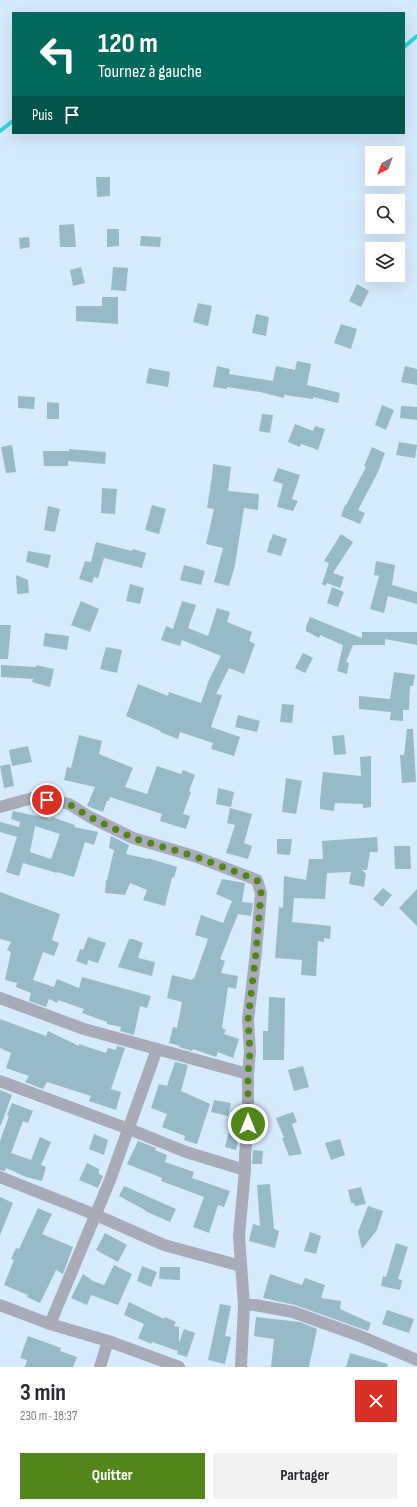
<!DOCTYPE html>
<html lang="fr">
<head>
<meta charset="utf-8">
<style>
  body { margin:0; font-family:"Sofia Sans Condensed",sans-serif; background:#f2f2f3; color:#2b2b33; height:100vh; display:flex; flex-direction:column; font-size:15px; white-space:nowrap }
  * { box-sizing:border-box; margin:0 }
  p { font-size:13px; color:#7c7c81 }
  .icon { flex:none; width:22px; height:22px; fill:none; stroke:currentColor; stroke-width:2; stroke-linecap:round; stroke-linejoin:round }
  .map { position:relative; height:1367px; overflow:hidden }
  .drawer { display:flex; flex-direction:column; background:#fff; flex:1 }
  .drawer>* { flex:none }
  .hud { position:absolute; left:12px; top:12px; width:393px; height:122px; border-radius:0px; box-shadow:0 4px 16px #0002; background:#00695c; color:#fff; overflow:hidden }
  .needle { width:26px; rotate:221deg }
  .fabs { position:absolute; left:365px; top:146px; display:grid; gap:8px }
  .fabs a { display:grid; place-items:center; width:40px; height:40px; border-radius:0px; background:#fff; box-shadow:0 4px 16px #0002; font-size:20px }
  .pin { position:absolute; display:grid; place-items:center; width:34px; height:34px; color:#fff; margin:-17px; border:2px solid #fff; border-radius:50%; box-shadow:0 1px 4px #0007 }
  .me { position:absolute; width:44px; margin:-22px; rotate:0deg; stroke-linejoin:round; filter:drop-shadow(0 0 3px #0008) }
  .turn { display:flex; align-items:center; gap:14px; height:84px; padding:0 20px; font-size:18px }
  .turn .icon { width:52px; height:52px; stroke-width:2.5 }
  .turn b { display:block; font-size:28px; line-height:34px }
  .then { display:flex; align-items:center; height:38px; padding:0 20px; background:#0003; gap:8px; font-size:15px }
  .round { display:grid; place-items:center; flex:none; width:42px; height:42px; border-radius:0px; background:#f2f2f3 }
  .head { display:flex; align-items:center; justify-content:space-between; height:68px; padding:0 20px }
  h1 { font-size:24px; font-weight:700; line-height:30px }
  .cta { display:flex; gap:8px; margin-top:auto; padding:8px 20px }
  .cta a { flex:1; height:46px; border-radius:0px; background:#52861d; color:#fff; font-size:16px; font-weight:700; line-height:46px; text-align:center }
  .cta a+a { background:#f2f2f3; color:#2b2b33 }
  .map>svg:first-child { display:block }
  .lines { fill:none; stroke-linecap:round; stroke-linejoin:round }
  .stream { stroke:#2fd5de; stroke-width:4 }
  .building { fill:#97bac7; fill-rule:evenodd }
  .minor { stroke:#a7acb8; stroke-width:12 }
  .route { stroke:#52861d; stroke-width:7; stroke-dasharray:0 12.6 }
</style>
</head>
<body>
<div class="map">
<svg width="417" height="1367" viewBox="0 0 417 1367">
  <rect width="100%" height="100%" fill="#d7ebfe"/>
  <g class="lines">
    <g class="stream">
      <path d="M404,47l13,-11"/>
      <path d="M0,131l13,-10"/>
    </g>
  </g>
  <g class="building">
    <path d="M96,177h14v19l-13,1z"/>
    <path d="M74,224l2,23h-16l-1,-22z"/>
    <path d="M107,229h12v17l-12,1z"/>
    <path d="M141,236l20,1 -1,10 -20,-1z"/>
    <path d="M29,237l1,10 -10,2 -1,-11z"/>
    <path d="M81,267l4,16 -12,3 -3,-16z"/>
    <path d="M113,267l15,1 -2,23 -15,-1z"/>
    <path d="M357,284l12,7 -8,16 -12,-6z"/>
    <path d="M102,297h16v27l-42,-3v-15h26z"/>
    <path d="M198,303l14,3 -4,20 -15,-4z"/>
    <path d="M256,314l13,3 -3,19 -14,-3z"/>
    <path d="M341,324l16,5 -6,20 -17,-6z"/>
    <path d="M297,361l14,3 -4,21 33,8 -2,10 -25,-6v2l-29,-4v3l-24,-6 -33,-5v2l-14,-2 4,-21 13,3 -1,5 44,7 3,-15 19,4z"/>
    <path d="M405,366l12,3v16l-16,-3z"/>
    <path d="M149,368l21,4 -2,15 -22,-4z"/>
    <path d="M18,396l17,1 -1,12 -16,-1z"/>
    <path d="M47,402l12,1v16h-12z"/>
    <path d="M382,405l12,5 -8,20 -11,-5z"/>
    <path d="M401,406l16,1v13l-17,-2z"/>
    <path d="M262,414l11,1 -3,18 -11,-2z"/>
    <path d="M295,424l18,7 2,-5 10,3 -7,21 -17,-6 -1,3 -12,-5z"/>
    <path d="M399,442l18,3 -2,13 -19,-3z"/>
    <path d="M12,445l4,27 -10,1 -5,-26z"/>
    <path d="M372,447l13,6 -7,19 -20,38 7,3 -5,11 -19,-8 4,-11h1l20,-38 -2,-1z"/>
    <path d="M69,449l37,3 -1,12 -37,-3v5h-24l-1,-15h26z"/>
    <path d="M213,464l18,3 -3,24 31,3 -1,16 -14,-2 -9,57 -6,21 -15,-4 9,-34 -17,-4 8,-35 -7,-1 5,-32z"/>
    <path d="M278,468l22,7 -8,24 6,2 -5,10 -16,-4 6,-23 -10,-3z"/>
    <path d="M102,488l15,1 -2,25 -14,-1z"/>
    <path d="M152,505l14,4 -7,25 -14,-4z"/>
    <path d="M48,506l12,3 -5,23 -11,-2z"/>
    <path d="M273,534l14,5 -6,17 -14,-4 3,-12h1z"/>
    <path d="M341,534l12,8 -20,31 11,4 -4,11 -13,-5 -2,3 -3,-2 7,-21 -5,-2z"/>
    <path d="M96,542l36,9 1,-2 13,4 -4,15 -38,-10 -6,20 -4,-1 -2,6 -13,-4 6,-18 6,1z"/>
    <path d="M28,551l23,4 -3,13 -22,-6z"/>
    <path d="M376,561l19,4 -3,20 25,7v12l-29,-8 -4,17 -14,-4 9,-33 -5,-1z"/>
    <path d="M184,565l21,6 -4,14 -21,-5z"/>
    <path d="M16,575l12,5 1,13 -12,1z"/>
    <path d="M130,584l14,4 -4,16 -14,-3z"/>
    <path d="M332,587l12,5 -6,15 -11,-4z"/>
    <path d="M81,601l18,8 -9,23 -19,-7z"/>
    <path d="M182,601l14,4 -8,23 20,8 9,-28 13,4 -3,10 25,10 -3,9 6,3 -11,30 -15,-6 -13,26 6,1 -11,32 29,10 -6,19 -23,-7 2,-6 -33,-11 -2,7 -18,-7 1,-1 -35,-15 12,-32 30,12 1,-4 32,11 8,-23 12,-24 -39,-16 -2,6 -19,-6 5,-14 7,3z"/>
    <path d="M310,617l52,21v-6h55v13l-32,-6v6h-32l-7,17 3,1 -2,11 -10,-3 6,-26 -23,-10 -1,3 -13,-7v-4z"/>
    <path d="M0,625h11l-3,34h-8z"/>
    <path d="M45,633l24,3 -2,14 -24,-4z"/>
    <path d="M106,647l16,3 -5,23 -17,-4z"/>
    <path d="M303,653l10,5 -8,15 -10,-5z"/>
    <path d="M1,665l35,2v-2l18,4 -4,18 -18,-5 1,-3 -32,-2z"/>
    <path d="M394,672l21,3 -2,11h-3l-1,24h-6v11l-13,-1 1,-8 -32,-3v-13l31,3z"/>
    <path d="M282,704l12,1 -2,18 -12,-1z"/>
    <path d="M238,715l22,6 -3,11 -22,-5z"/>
    <path d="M407,729h6l3,53 -14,1 -2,-28h4z"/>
    <path d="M79,735l23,6 -3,13 34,14 -8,19 22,7 10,-28 24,8 2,-4 12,5 -6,16 2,1 -8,22 7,2 -4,13 -26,-8 2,-7 -52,-17 -1,4h-2l-4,11 -16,-6 8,-19 -31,-7 3,-13 4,1z"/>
    <path d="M344,735l2,19 -12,1 -2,-19z"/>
    <path d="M28,746l4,16 -20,4 -3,-16z"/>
    <path d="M371,756v51l-8,1v-4l-28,-1 -1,8 -14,-2v-9l3,-28 38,4 -1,-19z"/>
    <path d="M10,764l4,22 -10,2 -4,-22z"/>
    <path d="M286,778l16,3 -6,33 -14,-2z"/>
    <path d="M218,788l16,4 -3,15 -15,-3z"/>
    <path d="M230,808l22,6 -8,29 8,3 -4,13 -22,-6 9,-28 -8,-2z"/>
    <path d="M13,811l38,8 1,-2 23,8 -1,2 24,5 -4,13 -9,-3 -11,35 -17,-5v1l-34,-10 -4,13 -13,-4 11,-35 -17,-5v-10l19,5 1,-5 -9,-3zM35,826l25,8 -9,25 -21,-7z"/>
    <path d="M111,836l18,9 -3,9 22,5v-1l29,9 -3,11 -2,-1 -7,29 -22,-6 4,-10 -17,-7 -5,12 -20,-2 1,-13h1l7,-30 -5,-2z"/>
    <path d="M377,837l1,15h-8l-3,18h-5l4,4 -2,13 -15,-3 2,-12 -24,1 -2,26 -31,-1 -2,24 39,4 -1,13 -6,-1v4l-6,-1 -2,35 -15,-1 1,-15 -27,-2 4,-51 4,1 1,-32 22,4 3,-21h14l-1,-18z"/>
    <path d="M277,839h15l-2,16 -13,-1z"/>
    <path d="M394,846h16l1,23h-16z"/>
    <path d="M222,879l23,4 -3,19 11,1 -2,13 -13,-2 -18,45 5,2 -4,12 17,3 -2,13 -8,-2 -6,41 4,2 -2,4 15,5 -6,19 -15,-6 -2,5 -23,-8 -1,2 -13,-4 1,-1 -11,-3 4,-16 4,1 5,-26 -15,-4 5,-23 20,5 1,-2 1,1 14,-40 -13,-4 6,-20 22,8 9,-22 -16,-7z"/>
    <path d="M383,888l9,7 -10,12 -9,-8z"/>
    <path d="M417,889v37l-18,-18z"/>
    <path d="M0,892l60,22 -8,26 7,3 -5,13 -11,-4 -10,28 21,7 3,-8 22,9 3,-11 69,19 -4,12 -7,-2 -6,29 -14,-4 1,-4 -14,-3v-2l-25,-9 2,-4 -26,-9 -1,3 -8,-4 -3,8 -17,-6 2,-8 -15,-6 1,-4 -12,-3 6,-28 -4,-2 4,-8 -11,-3z"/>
    <path d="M88,937l18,6 -8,20 -10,-3 -1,5 -11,-4 4,-12 3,1z"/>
    <path d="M129,939h4l10,4 -5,15 17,4 -3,14 -34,-9z"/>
    <path d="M269,997l16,1 -1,62h-21v-29h5z"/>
    <path d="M0,1019l46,17 2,-5 31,15v-2l27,9 2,-5 8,2 1,-4 8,2 -14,41 10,3 -5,18 -27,-9 2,-5 -44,-14 -4,7 -18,-7 4,-6 -23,-8 5,-15 -11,-5z"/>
    <path d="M175,1062l13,3 -7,26 29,13 -13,40 -13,-4 1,-4 -23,-9 5,-13 -16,-6 8,-24 8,2z"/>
    <path d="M303,1066l6,21 -15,4 -6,-21z"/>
    <path d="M0,1090l12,5 -11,30h-1z"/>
    <path d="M214,1100l17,3 -3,13 -17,-4z"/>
    <path d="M12,1103l21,8 -5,12 -5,-2 -12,32 20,7 9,-23 11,5 -10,23 5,2 -4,14 -16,-4 -20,-9 -1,3 -5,-1v-29l9,-25 -2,-1z"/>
    <path d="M293,1112l4,10 -5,2 10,30 -13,2 -7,-18h2l-8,-20z"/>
    <path d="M229,1131l10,3 -3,16 -11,-3z"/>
    <path d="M94,1134l14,6 -4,15 -15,-6z"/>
    <path d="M340,1139l5,16 -14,5 -6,-17z"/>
    <path d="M138,1141l18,7 -1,2 12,5 -2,7 29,10 -2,6 38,13 -6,16 -6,-2 -9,28 -16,-6 11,-30 -43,-16 1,-3 -35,-14z"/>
    <path d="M253,1150l10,1 -1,13h-10z"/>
    <path d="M87,1163l12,6v5l4,2 -5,12 -19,-8z"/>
    <path d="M270,1184l4,45 5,2 -4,17 -26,-7 4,-17 7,2 -3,-41z"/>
    <path d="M124,1186l52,23 -6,13 -25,-11v-1l-26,-14z"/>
    <path d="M361,1187l5,17 -11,2 -1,-3h-3l-3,-13z"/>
    <path d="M0,1197l13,6 -13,32z"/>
    <path d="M368,1206l15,5 -6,19 -15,19 -4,-17z"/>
    <path d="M38,1208l14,6 -10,20 31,13 -10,27 -7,-4 -16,33 -13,-6 1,-2 -24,-10 10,-25 -3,-1 5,-11 3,1z"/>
    <path d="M310,1232l11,4 -5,18 -12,-3z"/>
    <path d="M105,1233l22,12 -9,17 -22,-12z"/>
    <path d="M396,1243l12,4 -10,32 4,1 -2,10 -19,-4 2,-10 3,1z"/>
    <path d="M114,1265l18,9 -14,31 -27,-10 -4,10 -16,-7 12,-24 10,7 11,4z"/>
    <path d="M142,1266l15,6 -6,15 -14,-6z"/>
    <path d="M160,1267h20v13l-21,-1z"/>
    <path d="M270,1274l32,11 3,-7 20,7 -4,13 20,3 -1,8 31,14 -3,8 -73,-26 -32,-7z"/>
    <path d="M129,1302l35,17 1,-2 11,5 -2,4 5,1v16l5,-14 11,4 -8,24 -10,-3 1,-3 -26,-9 -1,2 -13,-6 6,-14 -20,-9z"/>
    <path d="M220,1304l11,2 -6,30 6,1 -6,27 -17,-4z"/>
    <path d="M387,1310l27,9 -5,14 -27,-9z"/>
    <path d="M256,1317l44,5 17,7 -8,38h-38l3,-28 -20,-3z"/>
    <path d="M28,1336l33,12 -1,3 17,6 -4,10h-48l2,-7 -7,-2z"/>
    <path d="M350,1353l38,11 -1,3h-41z"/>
  </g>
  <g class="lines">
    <g class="minor">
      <path d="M0,807l36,-10 33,7 21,13 43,21 61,18 63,24 4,13 -5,59 -8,68 2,32 -2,22v50l-3,31v15l-6,66 5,69 -3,62"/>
      <path d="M0,998l84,31 164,45"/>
      <path d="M0,1081l129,48 57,23 59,18"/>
      <path d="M0,1177l96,38 68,30 77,21"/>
      <path d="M0,1305l50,19 58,17 71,26"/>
      <path d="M244,1305h11l38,7 67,24 57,24"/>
      <path d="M50,1324l60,-144 47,-131"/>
      <path d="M100,1367l8,-26"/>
    </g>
  </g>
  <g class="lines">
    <path class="route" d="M47,800l22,4 21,13 43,21 61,18 63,24 4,13 -5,59 -8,68 2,32 -2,22v50"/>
  </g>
</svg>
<div class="fabs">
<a><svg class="needle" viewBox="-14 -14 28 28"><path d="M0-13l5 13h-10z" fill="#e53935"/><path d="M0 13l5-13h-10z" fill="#7c7c81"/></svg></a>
<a><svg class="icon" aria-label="search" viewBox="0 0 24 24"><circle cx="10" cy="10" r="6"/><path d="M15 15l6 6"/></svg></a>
<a><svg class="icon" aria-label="layers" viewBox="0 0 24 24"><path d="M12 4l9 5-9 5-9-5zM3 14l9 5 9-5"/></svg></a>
</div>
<div class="pin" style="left:47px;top:800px;background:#d93025"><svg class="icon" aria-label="arrive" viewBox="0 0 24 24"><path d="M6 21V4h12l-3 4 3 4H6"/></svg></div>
<svg class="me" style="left:248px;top:1124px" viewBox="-20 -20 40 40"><circle r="17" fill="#52861d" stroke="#fff" stroke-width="3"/><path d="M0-11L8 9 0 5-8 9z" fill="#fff"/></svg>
<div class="hud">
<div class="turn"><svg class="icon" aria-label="left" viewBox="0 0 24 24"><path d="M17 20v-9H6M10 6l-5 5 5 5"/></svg><div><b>120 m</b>Tournez à gauche</div></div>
<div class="then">Puis<svg class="icon" aria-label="arrive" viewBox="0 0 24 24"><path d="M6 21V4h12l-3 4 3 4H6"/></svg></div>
</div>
</div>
<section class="drawer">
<div class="head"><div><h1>3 min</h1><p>230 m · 18:37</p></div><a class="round" style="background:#d93025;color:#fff"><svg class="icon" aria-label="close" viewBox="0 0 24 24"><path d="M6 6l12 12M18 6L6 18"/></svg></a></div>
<div class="cta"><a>Quitter</a><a>Partager</a></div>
</section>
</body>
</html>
